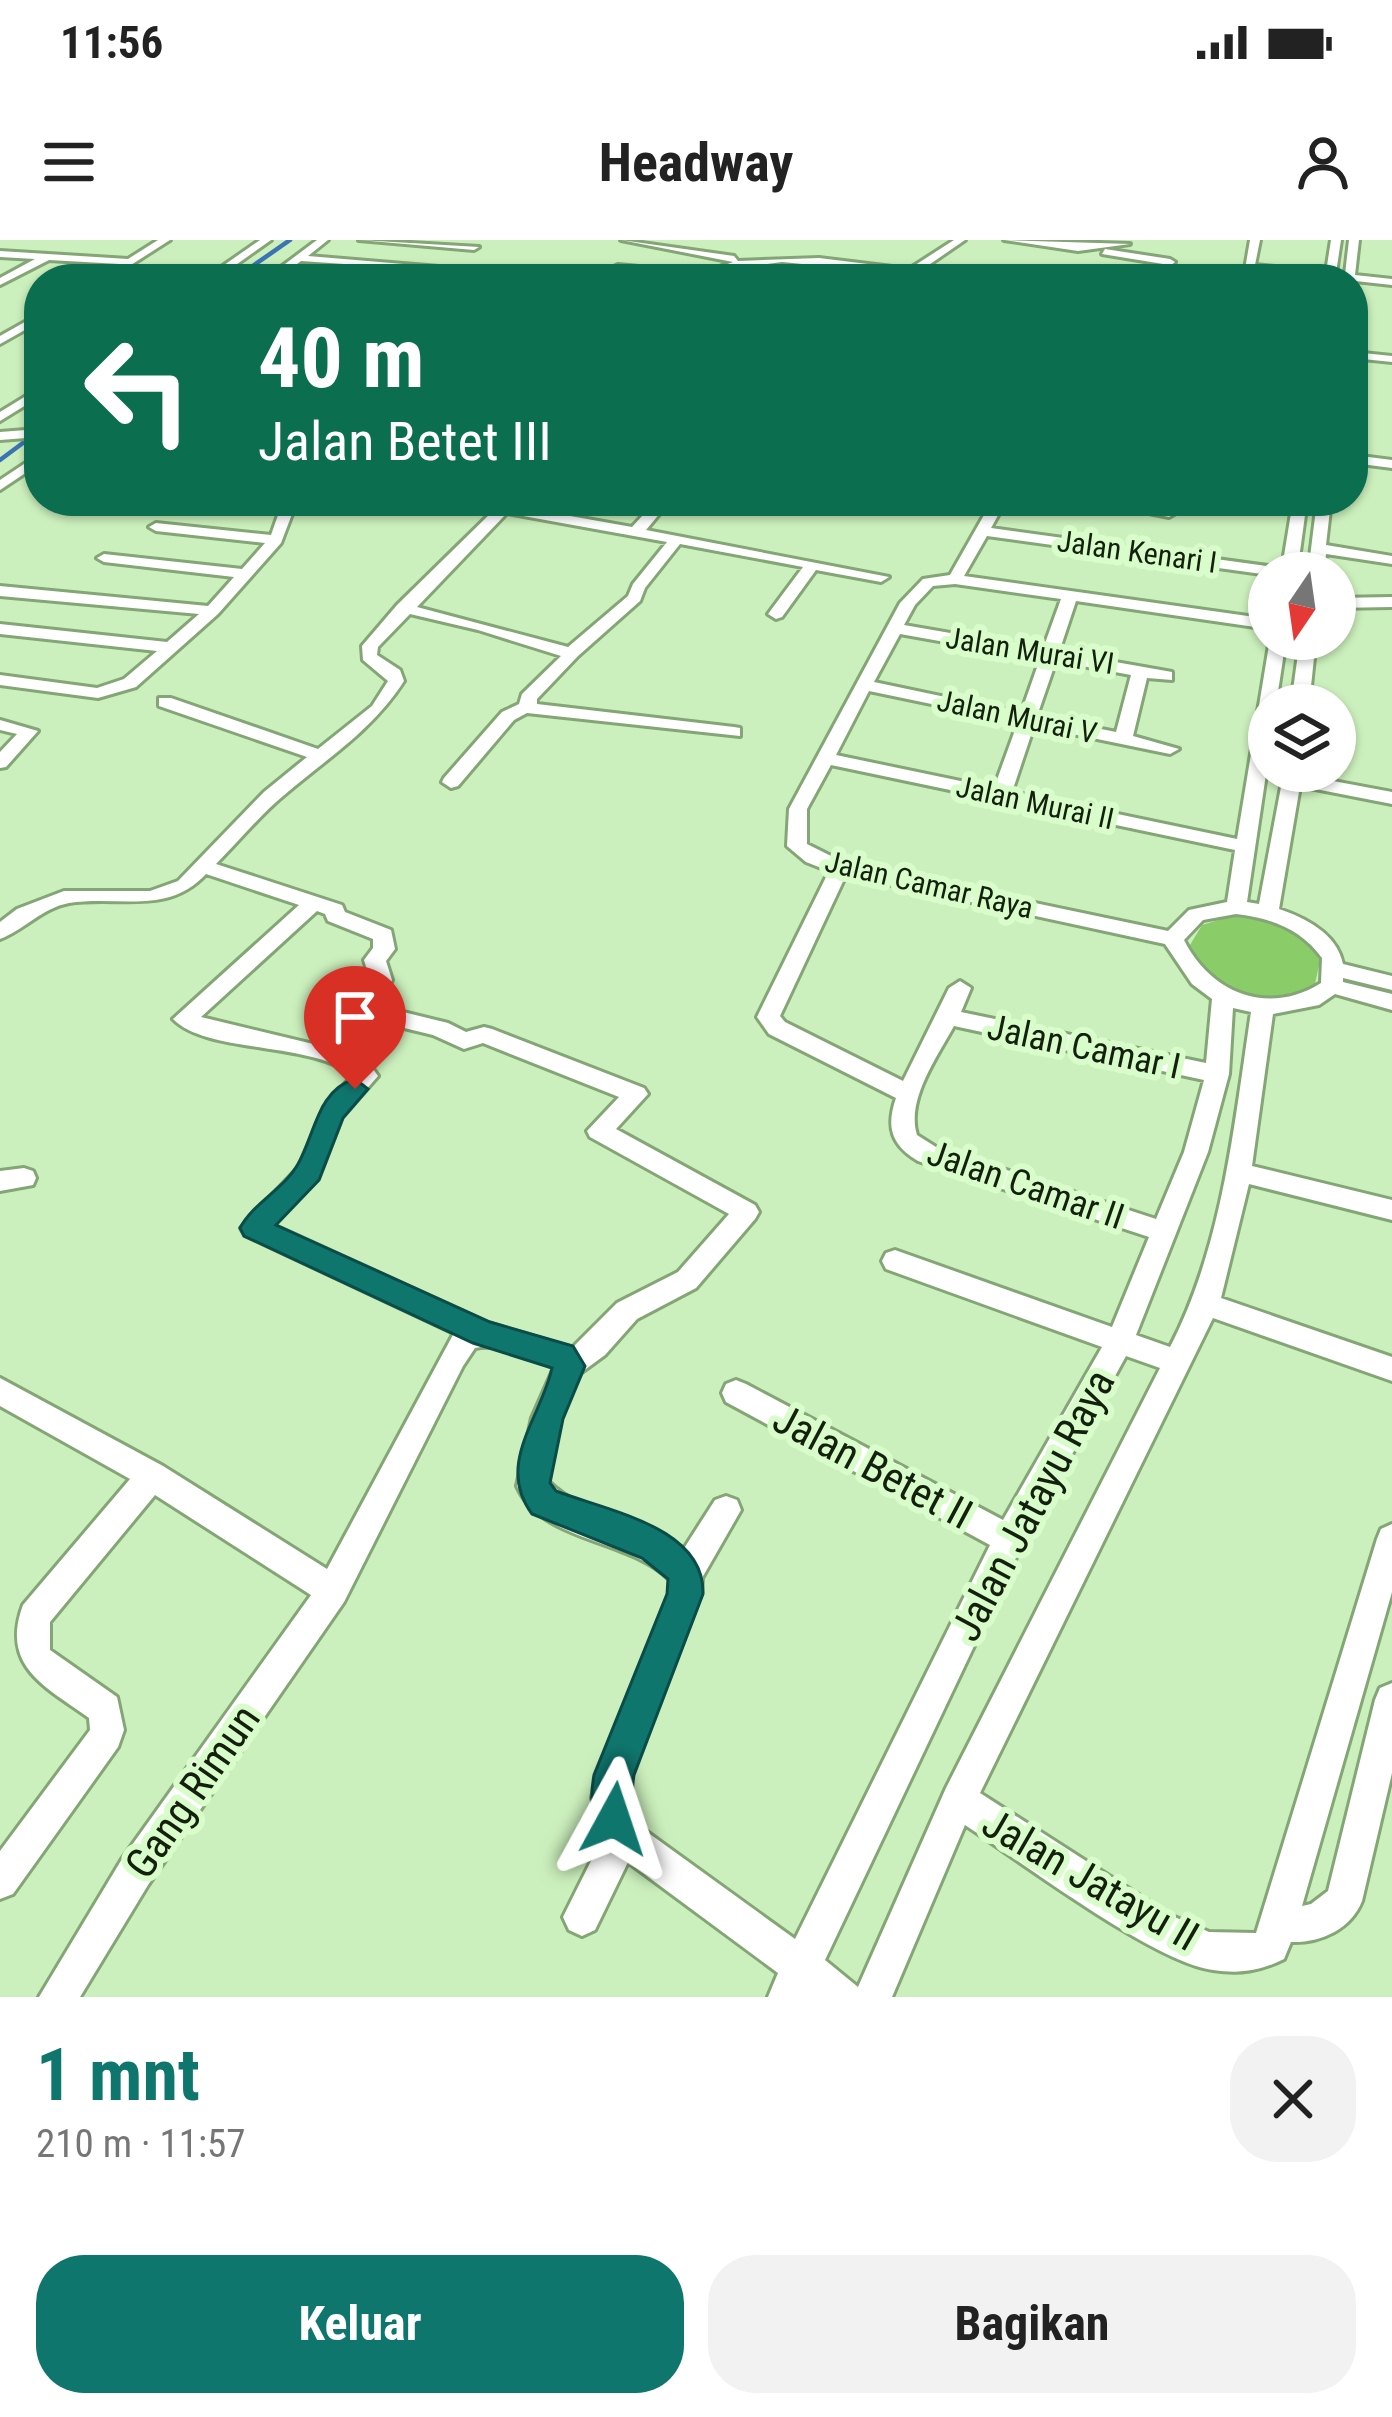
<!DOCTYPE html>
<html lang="id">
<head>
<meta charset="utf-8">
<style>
  body { margin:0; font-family:"Roboto Condensed",sans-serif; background:#f2f2f2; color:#222; height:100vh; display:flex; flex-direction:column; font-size:45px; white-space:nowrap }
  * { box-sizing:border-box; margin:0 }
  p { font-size:39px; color:#767676 }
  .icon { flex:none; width:66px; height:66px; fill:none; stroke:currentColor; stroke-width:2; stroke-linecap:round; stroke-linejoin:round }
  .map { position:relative; height:1757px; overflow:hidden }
  .sheet { display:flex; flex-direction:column; background:#fff; flex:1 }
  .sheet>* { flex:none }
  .guide { position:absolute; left:24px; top:24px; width:1344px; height:252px; border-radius:48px; box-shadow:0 3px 9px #0004; background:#0b6e4f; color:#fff; overflow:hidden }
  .needle { width:78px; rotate:193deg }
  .fabs { position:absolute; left:1248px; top:312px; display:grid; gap:24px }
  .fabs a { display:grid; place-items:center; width:108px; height:108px; border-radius:50%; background:#fff; box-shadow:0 3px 9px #0004; font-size:60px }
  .pin { position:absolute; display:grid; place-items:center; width:102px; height:102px; color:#fff; margin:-123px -51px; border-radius:50% 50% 50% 0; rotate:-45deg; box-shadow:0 0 12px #0007 }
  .pin .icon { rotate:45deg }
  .me { position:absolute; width:132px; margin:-66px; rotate:5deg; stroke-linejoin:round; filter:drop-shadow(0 0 9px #0008) }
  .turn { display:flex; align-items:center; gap:42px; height:252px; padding:0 36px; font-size:54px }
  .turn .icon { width:156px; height:156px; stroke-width:2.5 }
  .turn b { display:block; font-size:84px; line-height:102px }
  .round { display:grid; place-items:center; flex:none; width:126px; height:126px; border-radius:48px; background:#f2f2f2 }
  .head { display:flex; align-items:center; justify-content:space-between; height:204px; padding:0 36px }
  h1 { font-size:72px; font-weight:700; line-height:90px; color:#0f766e }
  .cta { display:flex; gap:24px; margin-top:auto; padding:24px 36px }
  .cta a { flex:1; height:138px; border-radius:48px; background:#0f766e; color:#fff; font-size:48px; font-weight:700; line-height:138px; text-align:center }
  .cta a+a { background:#f2f2f2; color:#222 }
  .status { display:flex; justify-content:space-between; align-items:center; height:84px; padding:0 60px; background:#fff; direction:ltr }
  .status svg { height:33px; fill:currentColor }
  header { display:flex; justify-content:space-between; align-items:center; height:156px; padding:0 36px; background:#fff; font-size:54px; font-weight:700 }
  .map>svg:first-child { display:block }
  .green { fill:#89cc68 }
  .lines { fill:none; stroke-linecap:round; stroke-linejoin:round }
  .stream { stroke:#3c74b3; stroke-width:4.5 }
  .minor-casing { stroke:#84a575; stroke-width:6 }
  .minor { fill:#fff; fill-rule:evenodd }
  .route { fill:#0f766e; stroke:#0a4d48; stroke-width:3 }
  .labels { text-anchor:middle; stroke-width:12; stroke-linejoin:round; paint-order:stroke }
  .far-street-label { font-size:30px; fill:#13200d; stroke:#d9fdca }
  .street-label { font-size:36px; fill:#13200d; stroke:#d9fdca }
  .near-street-label { font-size:42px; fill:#13200d; stroke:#d9fdca }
</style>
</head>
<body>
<div class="status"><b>11:56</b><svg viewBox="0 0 49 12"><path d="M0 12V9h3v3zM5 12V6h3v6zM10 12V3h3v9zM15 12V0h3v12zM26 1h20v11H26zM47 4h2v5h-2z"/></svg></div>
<header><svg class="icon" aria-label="menu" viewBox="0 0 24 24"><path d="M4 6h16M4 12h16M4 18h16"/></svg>Headway<svg class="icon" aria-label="person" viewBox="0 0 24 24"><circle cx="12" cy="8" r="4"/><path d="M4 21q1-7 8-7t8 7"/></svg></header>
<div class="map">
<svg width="1392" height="1757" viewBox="0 0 1392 1757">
  <rect width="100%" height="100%" fill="#ccf0bd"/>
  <path class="green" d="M1232,676c35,2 71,12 88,45l-5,23c-37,28 -115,12 -125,-39l12,-20z"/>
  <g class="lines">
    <g class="stream">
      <path d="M234,39l56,-39"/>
      <path d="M0,220l39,-29"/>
    </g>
    <defs>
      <g id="minor">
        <path d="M158,0h12l-61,39h-12l22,-15 -70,-4 -49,25v-7l35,-19 -35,-2v-6l128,8z"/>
        <path d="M260,0h11l-55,39h-12z"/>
        <path d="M317,0h11l-20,16 155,13 -5,3 -157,-11 -24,18h-12z"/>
        <path d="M359,0l120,7 -5,3z"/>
        <path d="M621,0l113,16 4,5 81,-3 90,11 45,-29h11l-45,31 33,8 -171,-17 -59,8 -16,9 -87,-8 -22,8v-4l20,-10 85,8 30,-11z"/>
        <path d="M1004,0l126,4 -52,7z"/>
        <path d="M1250,0h10l-5,25 71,7 5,-32h10l-5,33 9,1 4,-34h10l-4,35 37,4v6l-147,-16z"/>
        <path d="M1105,9l65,10 5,3 -17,15 -5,-3 10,-10 -61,-10z"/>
        <path d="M502,33l5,3 -3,3h-11z"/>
        <path d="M39,74v8l-39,22v-8z"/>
        <path d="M1353,112l39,4v6l-39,-4z"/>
        <path d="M39,148v9l-39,24v-9z"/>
        <path d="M39,189v8l-39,3v-8z"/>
        <path d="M39,214v10l-39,26v-10z"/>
        <path d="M1353,215l39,5v8l-39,-5z"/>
        <path d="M283,261h14l-16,42 -63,71 -82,73 -38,11 -98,-13v-10l97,13 27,-9 33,-28 -157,-17v-10l167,18 32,-28 -199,-18v-10l208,20 26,-29 -130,-15 -7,-4 7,-4 138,15 23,-26 -109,-12 -7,-4 7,-4 115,12z"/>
        <path d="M434,261h84l-4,5 118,21 24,-26h14l-24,29 243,47 -8,5 -65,-12 -34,47 -6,2 -8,-5 35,-47 -123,-23 -35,44 -5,13 -62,55 -41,43v5l197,23 6,1v8l-213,-23 -13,7 -56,66 -7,2 -9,-6 2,-4 58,-66 17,-8 3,-10 39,-38 -83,-26 -68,-16 -32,33 -1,8 23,15 4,11c-32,50 -78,78 -121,115 -24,20 -45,46 -67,68l126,41 3,7 46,18 4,19 -9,12 6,19 -8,20 7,9 57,14 18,9 18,-5 8,2 152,59 4,6 -32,35 139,76 4,7 -4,7 -59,69 -59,31 -32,36 -26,19 -19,44 -12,63c37,37 94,38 135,69l32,-50 11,-4 11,4 4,10 -39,68 -1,16 -70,181 -3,23 8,26 159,115 195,-394 -264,-143 -4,-9 4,-9 10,-4 10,4 257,136 99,-173 -216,-78 -4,-8 4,-8 9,-3 217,77 37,-90 -231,-76c-27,-16 -32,-34 -22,-63l-127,-64 -12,-17 72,-146 -23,-9 -19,-16 2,-37 111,-206 23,-24 27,-4 42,-74h14l-15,27 291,40 11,-67h14l-10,72 -28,2 -282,-39 -23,40 305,43v10l-193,-28 -17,51 113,20v8l-25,-2 -14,58 46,13 -9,5 -136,-28 -22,66 225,47 33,-200h16l-10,66h-7v49l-22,148 12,2 25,-133h18l-1,4 91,17v12l-92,-18 -21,123c27,9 58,25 64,55l49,12v14l-49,-12v4l49,12v16l-57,-16 -16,11 -46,9 -21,152 140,34v20l-143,-36 -28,114 171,59v24l-179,-63 -233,475 190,122 39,17 47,1 121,-394 4,-10 11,-5v68l-90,314 9,-2 17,-13 47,-191 5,-12 12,-5v90l-30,128c-11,28 -41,42 -71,41l-7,17c-24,12 -44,15 -71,11 -58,-7 -194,-110 -248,-145l-73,172h-124l10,-24 -150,-111 -33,68 -13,6 -13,-6 -6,-13 41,-82 -12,-37 5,-23 72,-181 1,-14c-41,-42 -128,-37 -153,-94l15,-68 22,-50c-20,-13 -55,-25 -79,-20l-12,18 -119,236 -196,283 -68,112h-41l83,-138 189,-264 -156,-100 -105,127v28l67,47 7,33 -6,17 -105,147 -13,5v-48l90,-121 -1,-12c-43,-31 -89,-51 -66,-113l107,-126 -130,-73v-28l163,88 164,103 127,-236 -209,-98 -4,-7 58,-61 25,-60 29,-32c-43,-34 -146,-21 -180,-56l126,-114 -93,-31c-39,42 -87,21 -137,29 -27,5 -45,27 -69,36v-17l17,-13 47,-18h86l28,-10 86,-89 43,-35 -148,-51v-8h12l147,51 54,-43 16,-25 -25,-21 -1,-14 35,-41 96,-94zM507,273l160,29 -34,42 -5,12 -60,51 -151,-40zM955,344l106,15 -18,50 -139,-24 11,-20 18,-19zM900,394l140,25 -19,54 -147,-31zM1056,421l75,14 -15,57 -79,-16zM869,451l149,31 -24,66 -158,-33zM831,525l404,85 -8,52 -38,8 -21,21 -323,-68 -38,-19v-35zM846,635l319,69 27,40 20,15 -6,64 -245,-51 10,-24 -11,-7 -11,7 -46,93 -118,-59 -5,-6zM317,671l8,3 3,7 45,18v9l-9,12 6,20 -8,20 9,14 -33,36 -137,-33zM1236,674c35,4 65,15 86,44l-1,25c-52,33 -110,11 -137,-43l19,-20zM1233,768l18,4c-17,113 -28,233 -81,335l-34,-12 72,-183 21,-78zM388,784l45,11 31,14 19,-6 136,54 -32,34 3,6 139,77 -51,58 -61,31 -45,45 -84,-25 -215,-98 45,-46 24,-62 36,-41 -12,-17 -8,-2zM954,786l250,54 -20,72 -28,67 -220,-72 -19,-12c-11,-35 20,-78 37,-109zM1126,1116l34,12 -214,420 -88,199 -33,-27 195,-411z"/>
        <path d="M1088,261h33l55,12 -7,4z"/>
        <path d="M1317,261h14l-5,44 66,11v8l-66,-10 -2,19h-16z"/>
        <path d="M1392,357v10l-57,1v-10z"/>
        <path d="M1300,399h16l-7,66h-18z"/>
        <path d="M0,480l38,11 -32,36 -6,1v-16l17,-18 -17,-4z"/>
        <path d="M24,928l9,3 3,7 -3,7 -33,6v-20z"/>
      </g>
    </defs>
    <use href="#minor" class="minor-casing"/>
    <use href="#minor" class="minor"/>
  </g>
  <path class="route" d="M355,839l13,10 -25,29 -24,62 -43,45 214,97 83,24 12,20 -22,53 -13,64 6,8c52,20 149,36 147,103l-69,181c-4,21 2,40 -6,58l-14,6 -14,-6c-9,-20 -10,-36 -6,-58l73,-181 1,-15 -26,-21 -110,-44c-37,-50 9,-96 20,-146l-79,-25 -229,-107 -4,-8c13,-25 44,-39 58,-64 17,-29 19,-74 57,-85z"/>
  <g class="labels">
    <g class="far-street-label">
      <text transform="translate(1137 312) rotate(8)" y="10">Jalan Kenari I</text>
      <text transform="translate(1030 411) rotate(9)" y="10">Jalan Murai VI</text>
      <text transform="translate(1017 477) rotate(12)" y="10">Jalan Murai V</text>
      <text transform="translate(1035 563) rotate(12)" y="10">Jalan Murai II</text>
      <text transform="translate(929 645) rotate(13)" y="10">Jalan Camar Raya</text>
    </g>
    <g class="street-label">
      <text transform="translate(1084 806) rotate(12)" y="13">Jalan Camar I</text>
      <text transform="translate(1026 944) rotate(19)" y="13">Jalan Camar II</text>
    </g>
    <g class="near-street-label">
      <text transform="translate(873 1226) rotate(28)" y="15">Jalan Betet II</text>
      <text transform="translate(1032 1265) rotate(-62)" y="15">Jalan Jatayu Raya</text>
      <text transform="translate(192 1551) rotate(-55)" y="15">Gang Rimun</text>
      <text transform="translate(1091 1639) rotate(30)" y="15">Jalan Jatayu II</text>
    </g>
  </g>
</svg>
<div class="fabs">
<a><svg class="needle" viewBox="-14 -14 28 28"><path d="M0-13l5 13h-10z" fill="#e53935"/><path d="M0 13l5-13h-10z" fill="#767676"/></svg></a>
<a><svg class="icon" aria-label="layers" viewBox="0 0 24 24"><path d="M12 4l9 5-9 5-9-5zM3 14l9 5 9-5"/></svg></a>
</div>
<div class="pin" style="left:355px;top:849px;background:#d93025"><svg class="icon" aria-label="arrive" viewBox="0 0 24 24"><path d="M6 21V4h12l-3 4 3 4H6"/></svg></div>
<svg class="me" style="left:614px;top:1579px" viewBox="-20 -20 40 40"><path d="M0-17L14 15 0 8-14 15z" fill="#0f766e" stroke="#fff" stroke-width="4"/></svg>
<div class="guide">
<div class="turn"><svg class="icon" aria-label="left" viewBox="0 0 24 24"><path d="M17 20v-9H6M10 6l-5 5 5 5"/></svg><div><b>40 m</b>Jalan Betet III</div></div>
</div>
</div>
<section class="sheet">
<div class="head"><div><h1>1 mnt</h1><p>210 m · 11:57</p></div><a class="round"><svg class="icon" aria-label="close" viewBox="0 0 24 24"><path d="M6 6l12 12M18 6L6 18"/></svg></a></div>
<div class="cta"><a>Keluar</a><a>Bagikan</a></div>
</section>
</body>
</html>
